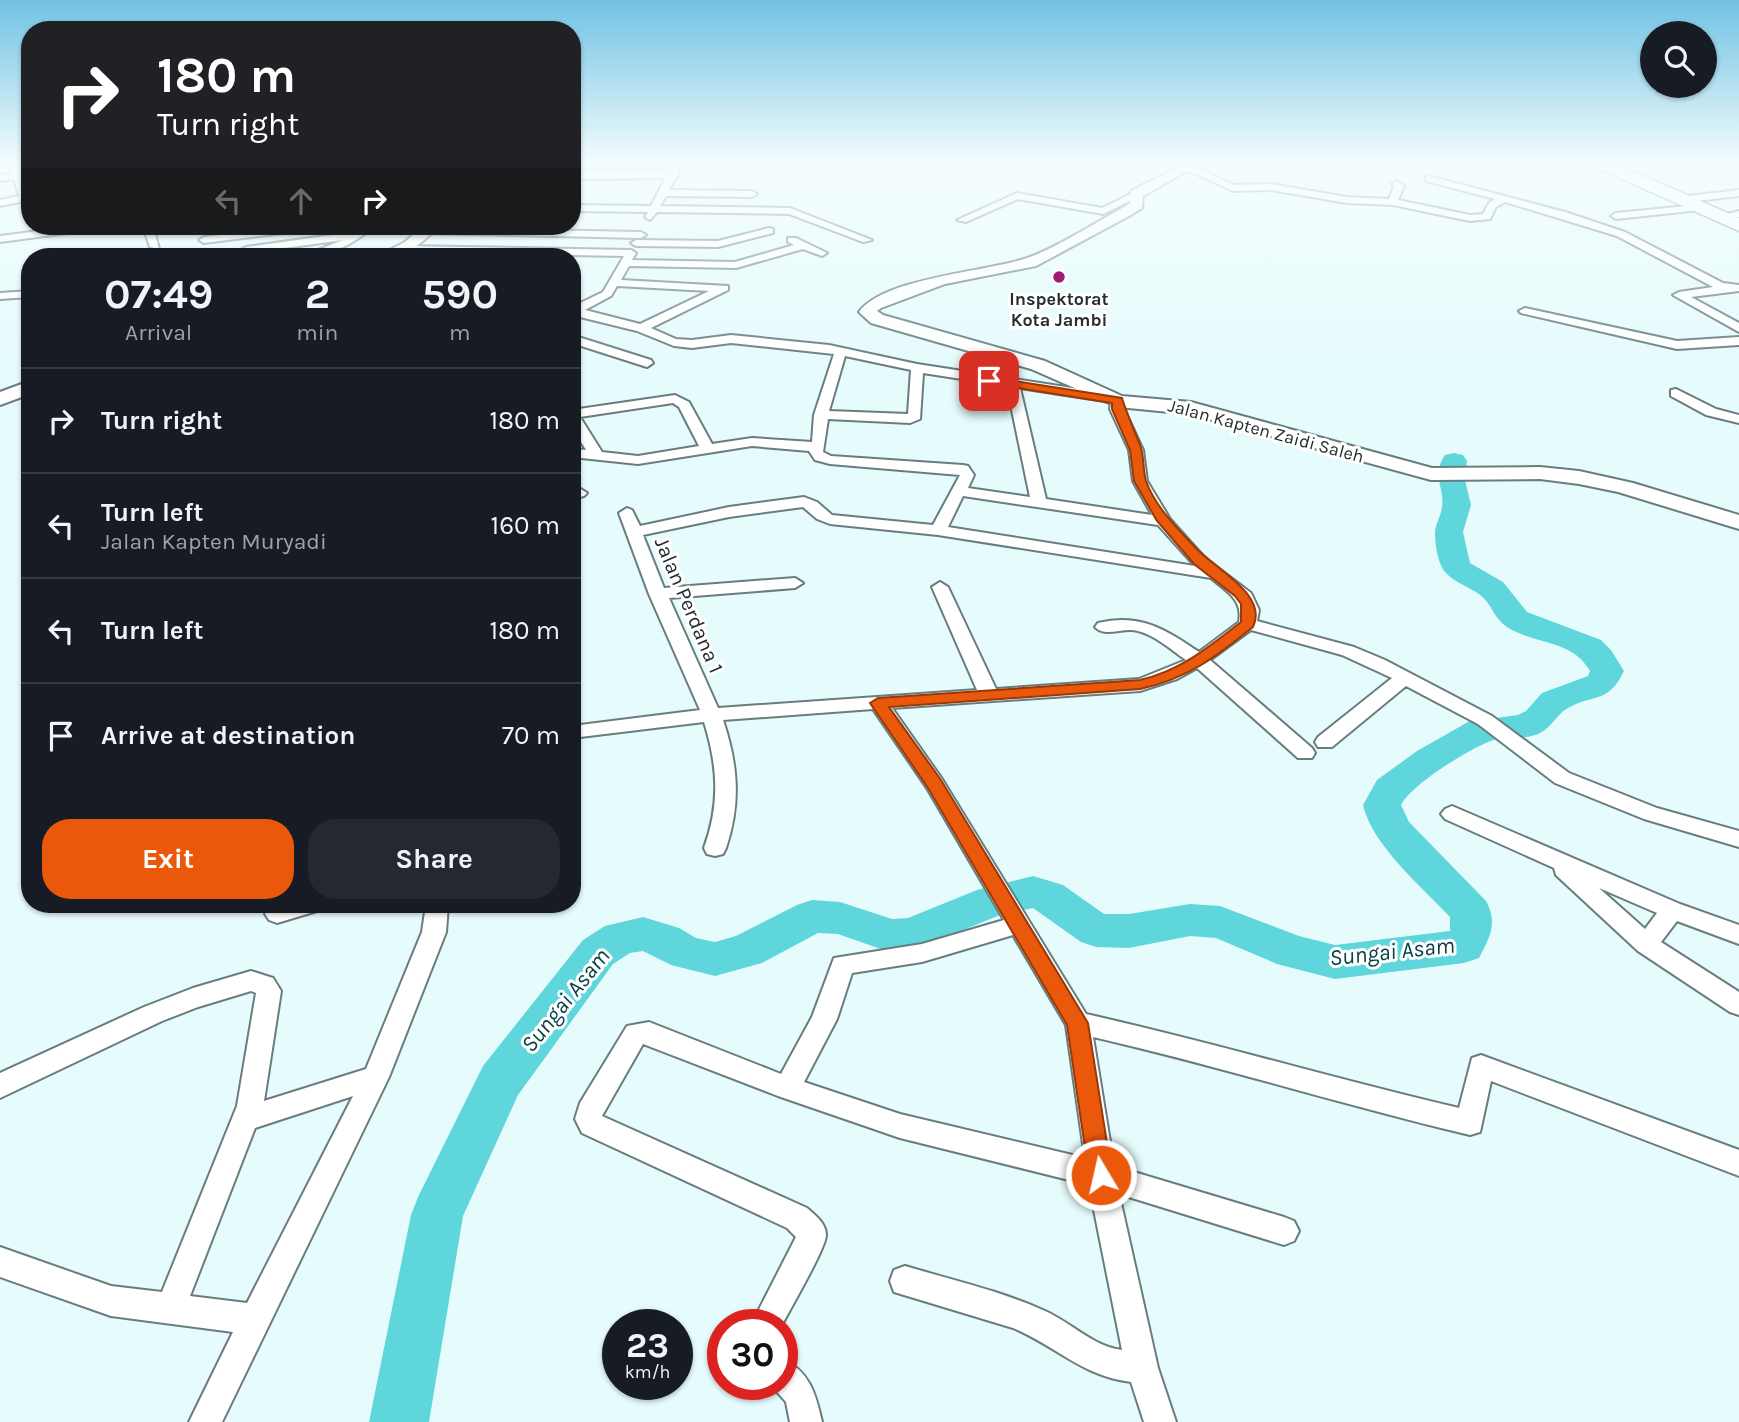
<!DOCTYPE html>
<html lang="en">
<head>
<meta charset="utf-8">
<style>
  body { margin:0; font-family:Karla,sans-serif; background:#242831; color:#f1f3f6; height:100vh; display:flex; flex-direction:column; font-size:26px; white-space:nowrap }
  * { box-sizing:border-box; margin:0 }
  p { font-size:23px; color:#9ea1a6 }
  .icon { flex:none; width:38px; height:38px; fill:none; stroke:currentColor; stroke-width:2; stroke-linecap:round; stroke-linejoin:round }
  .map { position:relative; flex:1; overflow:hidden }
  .panel { position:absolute; left:21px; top:248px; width:560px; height:665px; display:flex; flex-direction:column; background:#171b24; border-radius:28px; box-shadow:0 2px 5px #0004 }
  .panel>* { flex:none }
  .guide { position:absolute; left:21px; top:21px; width:560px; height:214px; border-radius:28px; box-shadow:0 2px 5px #0004; background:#202124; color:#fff; overflow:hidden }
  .buttons { position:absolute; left:1640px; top:21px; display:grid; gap:14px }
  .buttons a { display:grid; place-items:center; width:77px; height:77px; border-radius:50%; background:#171b24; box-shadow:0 2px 5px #0004; font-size:35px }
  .speed { position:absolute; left:602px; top:1309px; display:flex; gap:14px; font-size:35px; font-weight:700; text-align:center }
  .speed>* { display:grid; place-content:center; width:91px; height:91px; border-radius:50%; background:#171b24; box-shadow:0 2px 5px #0004; line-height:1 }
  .speed small { font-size:18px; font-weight:400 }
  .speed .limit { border:10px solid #d22; background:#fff; color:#111 }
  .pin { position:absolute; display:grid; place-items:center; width:60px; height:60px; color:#fff; margin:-30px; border-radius:14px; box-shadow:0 4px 10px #0006 }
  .me { position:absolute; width:77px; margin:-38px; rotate:351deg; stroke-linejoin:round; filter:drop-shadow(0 0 5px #0008) }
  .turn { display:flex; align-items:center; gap:24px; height:147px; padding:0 21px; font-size:32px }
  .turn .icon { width:91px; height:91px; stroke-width:2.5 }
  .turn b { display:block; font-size:49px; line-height:60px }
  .lanes { display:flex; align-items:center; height:66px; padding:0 21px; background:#0003; justify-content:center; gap:35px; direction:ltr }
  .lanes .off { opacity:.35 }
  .eta { display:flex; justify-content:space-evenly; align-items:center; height:119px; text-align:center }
  .eta b { font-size:42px; font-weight:700; line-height:49px }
  .primary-button { display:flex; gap:14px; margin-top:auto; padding:14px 21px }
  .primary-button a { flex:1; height:80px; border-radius:28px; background:#ea580c; color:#fff; font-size:28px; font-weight:700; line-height:80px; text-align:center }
  .primary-button a+a { background:#242831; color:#f1f3f6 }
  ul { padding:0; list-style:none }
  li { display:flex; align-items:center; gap:21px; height:105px; padding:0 21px; border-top:2px solid #363941 }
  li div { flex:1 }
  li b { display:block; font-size:26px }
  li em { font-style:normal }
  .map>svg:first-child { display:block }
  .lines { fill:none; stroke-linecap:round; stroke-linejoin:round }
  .river { fill:#5ed6dc; fill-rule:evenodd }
  .street-casing { stroke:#6a7d7e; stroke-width:4 }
  .secondary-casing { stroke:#6a7d7e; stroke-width:4 }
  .highway-casing { stroke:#6a7d7e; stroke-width:3 }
  .street { fill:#fff; fill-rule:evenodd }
  .secondary { fill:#fff; fill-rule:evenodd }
  .highway { fill:#fff; fill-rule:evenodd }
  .route { fill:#ea580c; stroke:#983908; stroke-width:2 }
  .poi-dot { fill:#9d1d72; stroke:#fff; stroke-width:2.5 }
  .labels { text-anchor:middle; stroke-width:6; stroke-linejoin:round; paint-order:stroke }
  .far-poi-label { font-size:18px; font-weight:bold; fill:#252d2d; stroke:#fff }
  .far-street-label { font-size:18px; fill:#252d2d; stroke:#fff }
  .street-label { font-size:21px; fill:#252d2d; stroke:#fff }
  .water-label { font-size:23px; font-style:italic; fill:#074144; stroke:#fff }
</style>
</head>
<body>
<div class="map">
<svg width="1739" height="1422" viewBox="0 0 1739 1422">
  <rect width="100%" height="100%" fill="#e6fbfc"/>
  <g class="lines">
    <path class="river" d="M1454,453l9,2 4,6 -2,19 6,25 -8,27 7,31 33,19 24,30 74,28 10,10 13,21c-16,33 -29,22 -56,37 -11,6 -16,19 -28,25 -16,8 -36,2 -52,9 -22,9 -77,43 -87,63l8,17 77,79c12,22 4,36 -7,57l-15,5 -129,16 -58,-15 -61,-26 -26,-2 -61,12 -33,-1 -15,-5 -48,-34 -33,7 -88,36 -20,2 -54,-19 -20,-1 -56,30 -47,13 -44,-11 -28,-14 -13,2 -17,11 -95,131 -55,121 -34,206h-60l42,-207 7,-18 65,-131 100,-126 22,-14 38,-9 36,11 17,10 19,4 21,-6 61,-31 15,-5 28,2 52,17 16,-1 69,-28 56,-14 30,9 41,29h25l61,-10 30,2 79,30 36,9 115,-14v-14c-28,-30 -78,-72 -87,-112l14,-25 40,-29 51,-29 50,-7 8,-4 16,-18 46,-17 2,-5c-18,-32 -55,-26 -83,-44 -13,-8 -16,-25 -28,-33 -10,-7 -23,-11 -32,-20 -9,-8 -12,-29 -12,-41 0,-8 6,-17 7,-26 3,-18 -11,-32 3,-52z"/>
    <defs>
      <g id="street">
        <path d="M14,165h8v9l8,26 -30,6v-6l19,-4 -5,-17 -14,2v-6l12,-1z"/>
        <path d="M1185,165h6l43,20 37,-1 76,13 42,2 5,-13 -2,-2 5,-3 7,5 -6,14 72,15 13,-1 6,-11 6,-4 -69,-18v-4l3,-1 136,36 60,20 98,51 16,2v6l-48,6 48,26v9l-66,-37 6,-3 34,-5 -96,-51 -112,-34 -9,5 -6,12 -20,2 -77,-16 -46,-2 -76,-13 -38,1 -48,-22z"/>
        <path d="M672,172l5,3 -8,15 83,1 5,3 -5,3 -86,-1 -6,10 130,2 82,32 -9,2 -74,-28 -132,-2 -7,8 -5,-3 3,-5 -76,-1v-6l79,1 16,-31z"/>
        <path d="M1739,190v6l-60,7 -5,-3 5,-3z"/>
        <path d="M1135,192l5,3 -2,2 -35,17 -85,-15 -52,23 -9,-2 60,-27 85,15z"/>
        <path d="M1697,205l5,3 -2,2 -84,9 -5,-3 5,-3z"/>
        <path d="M1739,211v6l-11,1 -5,-3z"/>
        <path d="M77,226h26l-5,3 -98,13v-6z"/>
        <path d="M143,226h10l6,23 -9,-2z"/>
        <path d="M294,226h27l-5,3 -112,14 -5,-3 5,-3z"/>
        <path d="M363,226h11c-19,18 -48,32 -74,31l43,-17 -94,13 -7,4h-54l-1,-2 5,-3 47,-1 7,-4 108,-15z"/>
        <path d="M425,228l216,4 5,3 -5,3 -220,-5v-4z"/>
        <path d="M769,228l4,1v4l-55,14 -82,-1 -5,-3 5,-3 82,1z"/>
        <path d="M788,238h8l31,15 -5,3 -19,-7 -67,19 -107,-2 -8,14 107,6v4l-77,38 25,11 16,1 39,-5 98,10 88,19 194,30 12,4 1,11 19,41 4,31 23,38 35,39 46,35 8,17 -2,11 97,26 31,13 107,56 77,57 88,35 82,23v16l-95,-28 -89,-36 -77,-59 -72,-38 -74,61h-14l-3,-5 3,-5 74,-59 -50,-23 -91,-25 -41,30 102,88 3,5 -3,5h-14l-101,-90 -20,11 -37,12 -248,17 50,71 144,235c126,28 248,65 373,94l13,-50 9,-3 258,95v26l-248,-95 -11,51 -10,3c-127,-30 -250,-69 -377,-98l21,129 170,51 10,4 5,10 -5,10 -10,4 -165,-51 39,174 18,54h-32l-13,-40c-49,-6 -75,-36 -118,-54l-119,-36 -4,-11 4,-11 11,-4c47,14 96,25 140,45 27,12 47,35 77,39l-33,-165 -189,-47 -122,-42 -135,-52 -41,72 205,92c8,7 19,15 19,27 0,13 -36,74 -44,90h-31l45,-88 -9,-9 -205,-95 -7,-14 5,-16 47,-77 22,-4 132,52 31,-57 22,-59 88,-14 82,-24 -77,-132 -54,-79 -150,11c15,45 18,83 3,128l-3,6 -8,2 -8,-2 -3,-6c16,-44 14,-81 0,-126l-132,16v-12l128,-16 -51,-116 -30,-81 8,-5 5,2 8,16 89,-19 75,-10 13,5 15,13 101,10 27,-50 -130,-11 -15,-4 -6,-9 -57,-5 -114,18 -66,-7v-8l14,1 -14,-23v-17l103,-15 14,7 23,42 40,-6 60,4 2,-27 20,-61 -103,-11 -39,5 -18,-2 -37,-15 -65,-16v-8l31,-15 21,-36 -220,-4 -5,-3 5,-3 227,4 5,3 -4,7 103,2 59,-17 -6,-3zM617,286l92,5 -69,33 -55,-14 26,-14zM845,356l66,14 -3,44 -79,-3zM923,373l84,13 23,111 -62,-9 6,-13 -6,-9 -5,-1 -132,-9 -8,-4 5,-33 82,4 10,-4zM1020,388l91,14 -1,7 19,41 4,31 19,34 -106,-16zM673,403l6,4 20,39 -61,10 -36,-4 -22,-35zM963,496l195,29 37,41 -247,-39zM803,507l14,12 13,5 108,11 273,43c16,14 32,21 28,44l-40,30c-34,-23 -59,-39 -101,-29l-3,4c9,10 25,2 37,3 20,2 38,19 54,30l-47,19 -143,10 -48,-102 -8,-5 -8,5 45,103 -259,18 -49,-110 126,-10 8,-5 -8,-5 -131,10 -21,-53 86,-18zM1013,935l53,90 19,133 -185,-44 -96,-32 33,-63 15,-46 70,-11z"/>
        <path d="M30,291v6l-30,2v-6z"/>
        <path d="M1525,308l152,33 62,-4v8l-62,4 -156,-36 -2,-2z"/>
        <path d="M572,335l79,25 2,3 -6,4 -75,-24z"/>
        <path d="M1676,389l40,20 23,6v8l-33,-8 -35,-19v-6z"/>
        <path d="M579,488l8,5 -3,3 -12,3v-10z"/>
        <path d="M1452,806l228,98 59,21v19l-62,-23 -16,21 78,50v23l-9,-3 -92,-61 -82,-76 -2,-7 -109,-49 -4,-5 4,-5zM1599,888l58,25 -12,16z"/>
        <path d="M278,905h42l-3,6 -40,12 -8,-3 -4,-6 4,-6z"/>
        <path d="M426,905h22l-2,27 -57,145 -167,345h-33l44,-90 -122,-16 -111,-39v-30l111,39 51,6 75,-186 19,-113 -5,-2 -53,16 -36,14 -162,77v-25l144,-66 49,-19 58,-17 22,7 8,13 -17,110 102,-32 56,-137zM353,1096l-106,207 -57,-7 65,-168z"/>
        <path d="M782,1359c28,12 34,36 40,63h-32l-4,-20 -16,-18h12z"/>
      </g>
      <g id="secondary">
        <path d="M668,165h12l-3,13 -105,1v-8h94z"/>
        <path d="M1182,165h16l-55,31 -1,12 -13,8 -93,50 -91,18 -64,24 -4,3 6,4 162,46 77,35 69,6 241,66 108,-1 39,4 54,12 106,32v14l-121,-37 -39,-8 -39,-5 -109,1 -241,-66 -72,-7 -87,-38 -160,-46 -12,-11c25,-34 125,-40 165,-53 27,-8 69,-35 95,-49l11,-7 1,-12z"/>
        <path d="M423,226h15c-17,20 -35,32 -62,31l29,-15z"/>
        <path d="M30,381v13l-30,11v-13z"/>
      </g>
      <path id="highway" d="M1597,165h22l120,53v13l-140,-62z"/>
    </defs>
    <use href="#street" class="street-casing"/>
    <use href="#secondary" class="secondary-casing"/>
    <use href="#highway" class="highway-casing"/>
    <use href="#street" class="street"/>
    <use href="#secondary" class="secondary"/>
    <use href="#highway" class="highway"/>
  </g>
  <linearGradient id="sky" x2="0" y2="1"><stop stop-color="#71c2e3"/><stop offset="0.45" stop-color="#f4fdfe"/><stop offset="1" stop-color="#f4fdfe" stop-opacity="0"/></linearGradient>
  <rect width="1739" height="364" fill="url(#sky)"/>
  <path class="route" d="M989,377l133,21c5,17 13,33 19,50 3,10 2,22 5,33 9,25 30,46 48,65 19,22 75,48 59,81 -37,30 -66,52 -113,62l-251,18 52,73 147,243 24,152 -3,8 -8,3 -9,-3 -3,-8 -22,-150 -139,-237 -58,-85 8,-5 262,-18c40,-9 69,-33 101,-58v-18l-6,-8 -41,-32 -37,-43 -23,-40 -4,-31 -18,-41v-6l-126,-20 -2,-2z"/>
  <circle class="poi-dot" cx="1059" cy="277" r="7"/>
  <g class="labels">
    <g class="far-poi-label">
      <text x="1059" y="305">Inspektorat<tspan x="1059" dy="21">Kota Jambi</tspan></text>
    </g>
    <g class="far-street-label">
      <text transform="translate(1266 431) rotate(15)" y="6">Jalan Kapten Zaidi Saleh</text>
    </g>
    <g class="street-label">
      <text transform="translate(689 605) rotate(67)" y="7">Jalan Perdana 1</text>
    </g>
    <g class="water-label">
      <text transform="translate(1392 951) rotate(-6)" y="8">Sungai Asam</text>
      <text transform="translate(565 1000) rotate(-51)" y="8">Sungai Asam</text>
    </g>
  </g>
</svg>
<div class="buttons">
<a><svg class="icon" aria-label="search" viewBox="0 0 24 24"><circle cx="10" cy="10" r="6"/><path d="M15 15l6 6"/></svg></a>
</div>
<div class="speed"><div>23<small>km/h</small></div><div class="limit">30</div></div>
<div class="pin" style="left:989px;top:381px;background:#d93025"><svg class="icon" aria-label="arrive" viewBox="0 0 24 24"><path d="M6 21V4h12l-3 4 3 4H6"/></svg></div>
<svg class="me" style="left:1101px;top:1175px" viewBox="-20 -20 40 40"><circle r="17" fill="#ea580c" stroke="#fff" stroke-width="3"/><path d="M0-11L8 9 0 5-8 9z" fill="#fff"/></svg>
<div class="guide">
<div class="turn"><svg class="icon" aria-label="right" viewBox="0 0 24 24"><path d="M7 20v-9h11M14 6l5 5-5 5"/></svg><div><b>180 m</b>Turn right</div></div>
<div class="lanes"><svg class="icon off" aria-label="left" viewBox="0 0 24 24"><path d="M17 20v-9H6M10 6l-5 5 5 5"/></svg><svg class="icon off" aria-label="ahead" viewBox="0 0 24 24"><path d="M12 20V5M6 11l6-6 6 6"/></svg><svg class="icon" aria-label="right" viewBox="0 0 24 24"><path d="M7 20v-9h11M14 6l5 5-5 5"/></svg></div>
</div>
<section class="panel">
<div class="eta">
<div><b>07:49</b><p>Arrival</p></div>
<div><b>2</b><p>min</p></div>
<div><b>590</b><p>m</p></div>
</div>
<ul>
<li><svg class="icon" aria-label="right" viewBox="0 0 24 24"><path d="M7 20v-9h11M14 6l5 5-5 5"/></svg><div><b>Turn right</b></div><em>180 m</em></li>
<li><svg class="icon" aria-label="left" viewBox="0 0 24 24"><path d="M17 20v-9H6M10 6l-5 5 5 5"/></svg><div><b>Turn left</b><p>Jalan Kapten Muryadi</p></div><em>160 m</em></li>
<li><svg class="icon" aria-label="left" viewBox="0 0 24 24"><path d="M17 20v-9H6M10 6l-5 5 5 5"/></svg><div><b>Turn left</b></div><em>180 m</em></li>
<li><svg class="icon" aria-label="arrive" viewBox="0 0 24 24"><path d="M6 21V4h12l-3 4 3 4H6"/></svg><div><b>Arrive at destination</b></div><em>70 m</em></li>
</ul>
<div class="primary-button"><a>Exit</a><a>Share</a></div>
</section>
</div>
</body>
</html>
